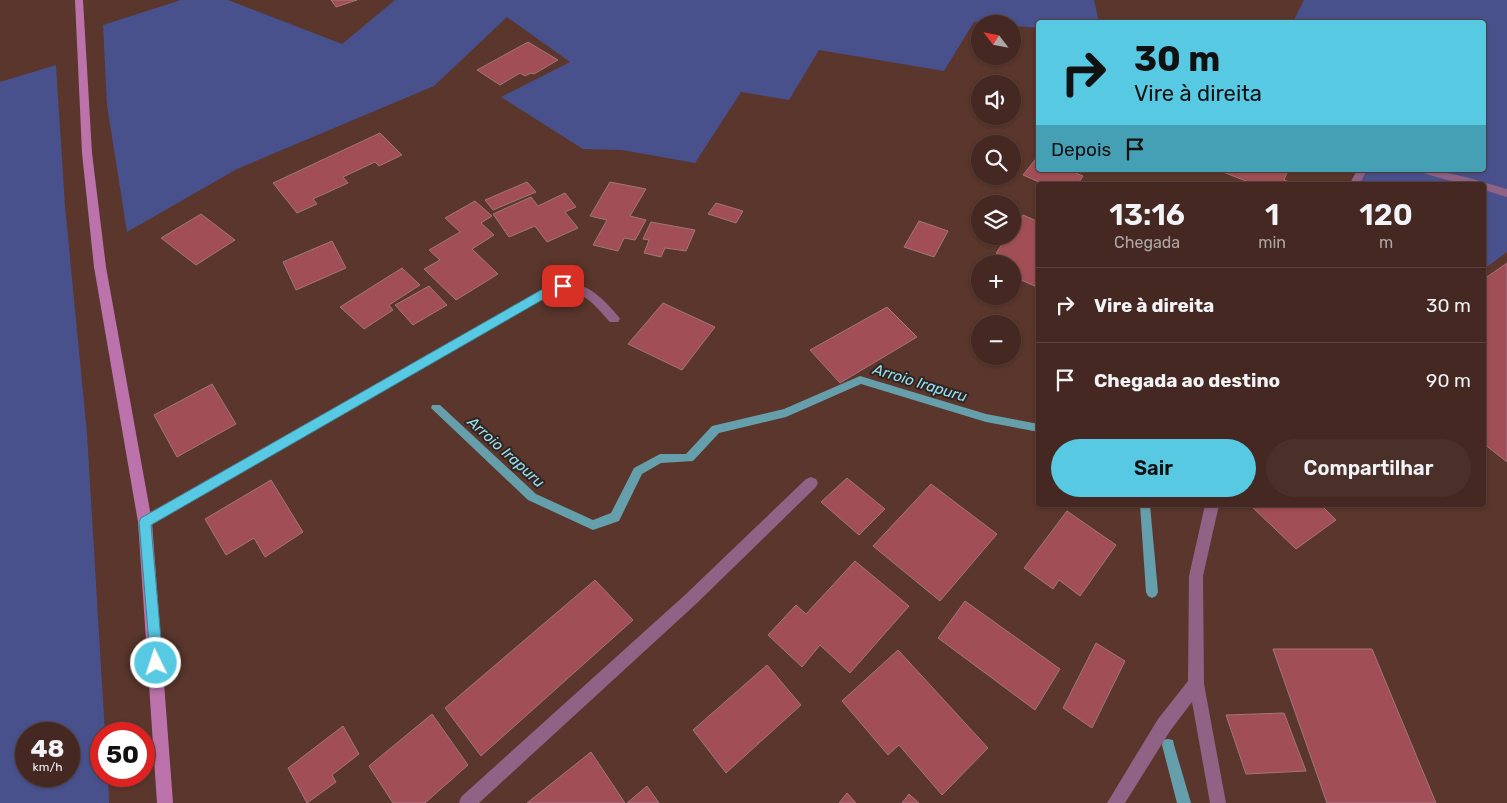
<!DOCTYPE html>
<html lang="pt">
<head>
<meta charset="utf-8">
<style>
  body { margin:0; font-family:Rubik,sans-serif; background:#4b302a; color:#f1f3f6; height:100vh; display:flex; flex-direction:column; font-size:19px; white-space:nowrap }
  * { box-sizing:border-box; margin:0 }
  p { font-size:16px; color:#afa6a5 }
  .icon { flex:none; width:28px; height:28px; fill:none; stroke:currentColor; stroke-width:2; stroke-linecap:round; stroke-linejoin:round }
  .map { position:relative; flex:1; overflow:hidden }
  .sheet { position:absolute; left:1036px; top:182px; width:450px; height:325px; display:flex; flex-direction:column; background:#442821; border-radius:5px; box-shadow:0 1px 4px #0004,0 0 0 1px #5c443f }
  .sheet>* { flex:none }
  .guide { position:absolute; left:1036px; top:20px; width:450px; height:152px; border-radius:5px; box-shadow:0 1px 4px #0004,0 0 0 1px #5c443f; background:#58c9e3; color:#111; overflow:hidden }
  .needle { width:32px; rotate:302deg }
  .tools { position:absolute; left:971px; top:15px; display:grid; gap:10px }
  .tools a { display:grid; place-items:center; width:50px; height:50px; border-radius:50%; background:#442821; box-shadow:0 1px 4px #0004,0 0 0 1px #5c443f; font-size:25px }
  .speed { position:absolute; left:15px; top:722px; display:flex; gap:10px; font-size:25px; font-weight:700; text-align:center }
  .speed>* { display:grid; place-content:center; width:65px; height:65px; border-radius:50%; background:#442821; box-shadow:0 1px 4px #0004,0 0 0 1px #5c443f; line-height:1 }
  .speed small { font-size:12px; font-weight:400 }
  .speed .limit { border:8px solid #d22; background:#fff; color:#111 }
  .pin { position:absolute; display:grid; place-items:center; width:42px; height:42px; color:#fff; margin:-21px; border-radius:10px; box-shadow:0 2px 8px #0006 }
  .me { position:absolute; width:55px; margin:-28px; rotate:356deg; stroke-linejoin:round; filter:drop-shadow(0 0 4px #0008) }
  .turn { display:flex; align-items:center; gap:18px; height:105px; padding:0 15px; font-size:22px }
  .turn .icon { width:65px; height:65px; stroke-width:2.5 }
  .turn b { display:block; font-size:35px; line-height:42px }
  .then { display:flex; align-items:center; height:48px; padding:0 15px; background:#0003; gap:10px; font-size:19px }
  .eta { display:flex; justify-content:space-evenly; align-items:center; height:85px; text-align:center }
  .eta b { font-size:30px; font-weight:600; line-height:35px }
  .cta { display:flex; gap:10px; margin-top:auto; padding:10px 15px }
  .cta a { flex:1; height:58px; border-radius:30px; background:#58c9e3; color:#111; font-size:20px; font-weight:600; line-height:58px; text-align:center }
  .cta a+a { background:#4b302a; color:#f1f3f6 }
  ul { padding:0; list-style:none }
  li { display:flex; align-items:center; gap:15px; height:75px; padding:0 15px; border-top:1px solid #5c443f }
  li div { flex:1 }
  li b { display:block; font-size:19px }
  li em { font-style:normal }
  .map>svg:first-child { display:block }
  .green { fill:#49518c; fill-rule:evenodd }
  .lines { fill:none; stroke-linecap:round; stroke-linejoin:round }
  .stream { fill:#669fac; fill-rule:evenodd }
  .building { fill:#a24e56; stroke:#a27678 }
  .street { fill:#906285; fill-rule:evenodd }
  .secondary { fill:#bc73ab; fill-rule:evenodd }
  .route { fill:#58c9e3; stroke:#398394 }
  .labels { text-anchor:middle; stroke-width:4; stroke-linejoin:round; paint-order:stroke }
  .water-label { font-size:15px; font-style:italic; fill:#91e2f7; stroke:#33231e }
</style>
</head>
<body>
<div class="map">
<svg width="1507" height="803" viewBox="0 0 1507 803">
  <rect width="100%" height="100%" fill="#5a362c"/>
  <g class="green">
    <path d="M181,0h47l114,44 53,-44h699l5,22h-60v6l-65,-6 -30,49 -125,-21 -30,50 -48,-8 -46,71 -73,-13 -39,-1 -82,-52 69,-35 -63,-45 -73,69 -197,83 -110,63 -20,-127 -4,-80z"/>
    <path d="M1304,0h203v252l-23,17v-84h-126l7,-15h119v-148h-191z"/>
    <path d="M56,65l9,141 22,228 18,300h-4v42h7l1,27h-109v-721zM26,734h43v42h-43z"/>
  </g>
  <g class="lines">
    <g class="stream">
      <path d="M860,376l126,38 53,10v8l-53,-10 -125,-38 -75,33 -67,16 -26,28 -32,2 -19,11 -23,47 -26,9 -65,-30 -97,-92 1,-3h8l96,89 57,26 18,-7 23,-45 26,-14h26l26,-28 72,-17z"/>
      <path d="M1140,505h10l8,87 -2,4 -4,2 -4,-2 -2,-4z"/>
      <path d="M1168,739l5,1 1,5 17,58h-14l-15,-58 1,-5z"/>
    </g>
  </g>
  <g class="building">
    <path d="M331,0h26l-21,7z"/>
    <path d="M528,42l30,18 -24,14 -3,-1 -6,3 -5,-3 -20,12 -23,-15z"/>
    <path d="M380,133l22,22 -23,11 -4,-4 -32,15 5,6 -35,16 4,5 -20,9 -24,-30z"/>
    <path d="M1038,156l1,14h30l14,6 -6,9h-31l-23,-10z"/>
    <path d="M1218,170h70l-4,10 14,5h-42z"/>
    <path d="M527,182l9,10 -43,18 -8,-10z"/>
    <path d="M610,182l36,7 -16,27 16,4 -11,20 -11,-2 -6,13 -25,-6 14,-25 -17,-4z"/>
    <path d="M565,193l11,14 -11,5 13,16 -31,14 -12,-16 -26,11 -16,-23 38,-17 7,9z"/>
    <path d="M475,201l17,15 -11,7 13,12 -22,14 26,25 -42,26 -32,-31 16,-9 -11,-10 31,-18 -15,-14z"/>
    <path d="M716,203l27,8 -7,12 -28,-9z"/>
    <path d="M201,214l34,26 -39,25 -35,-27z"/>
    <path d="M1023,215l16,7v66l-27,-12 1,-15 -17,-8 12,-17h4v-6z"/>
    <path d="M919,221l29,10 -14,26 -30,-10z"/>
    <path d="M651,222l44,8 -9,21 -21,-3 -4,9 -17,-4 5,-13 -6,-1z"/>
    <path d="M332,241l14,27 -50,22 -13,-28z"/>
    <path d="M1507,263v199l-23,-18v-165z"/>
    <path d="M402,268l18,17 -31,20 4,5 -29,19 -24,-22z"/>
    <path d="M429,286l18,19 -34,20 -18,-20z"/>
    <path d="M663,303l52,24 -33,43 -54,-26z"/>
    <path d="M887,307l30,30 -77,46 -30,-33z"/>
    <path d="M212,384l24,40 -59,33 -23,-42z"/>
    <path d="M847,478l38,31 -26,26 -38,-33z"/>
    <path d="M271,480l32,52 -38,25 -11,-19 -28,17 -21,-36z"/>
    <path d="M931,484l66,50 -57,67 -67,-55z"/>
    <path d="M1250,505h71l15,15 -40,29z"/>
    <path d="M1067,511l49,34 -36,51 -21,-16 -6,9 -29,-21z"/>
    <path d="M855,561l54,45 -59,67 -30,-28 -18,22 -34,-32 28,-30 10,9z"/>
    <path d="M595,580l38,40 -152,136 -36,-48z"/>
    <path d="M965,601l95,68 -25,41 -97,-72z"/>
    <path d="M1096,643l29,18 -33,67 -29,-20z"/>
    <path d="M1273,649h99l64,154h-109z"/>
    <path d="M898,650l90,98 -46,47 -43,-50 -11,10 -46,-54z"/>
    <path d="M767,665l34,40 -75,68 -33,-43z"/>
    <path d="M1284,713l22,58 -60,3 -20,-59z"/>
    <path d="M432,714l36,51 -43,38h-32l-24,-37z"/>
    <path d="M343,726l16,28 -27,21 4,7 -29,21 -19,-35z"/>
    <path d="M591,752l34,51h-98z"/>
    <path d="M647,786l12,17h-32z"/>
    <path d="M847,793l9,10h-17z"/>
    <path d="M909,794l10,9h-17z"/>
  </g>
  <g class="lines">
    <g class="street">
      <path d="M1357,170h10l-8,15h-10z"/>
      <path d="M1418,170c30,0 61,11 89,19v8l-23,-7v-5h-19l-46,-13z"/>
      <path d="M568,283c23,2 35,16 50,33l2,3 -2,3h-8c-20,-22 -29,-36 -61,-26l-399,230 -5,2 -5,-2 -2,-4 2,-4 401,-228z"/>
      <path d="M811,477l5,2 2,4 -2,4 -120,117 -217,199h-20l2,-6 225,-203 120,-115z"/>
      <path d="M1205,505h14l-16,71 1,108 22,119h-16l-18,-101 -22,29 -45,72h-18l51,-84 30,-38 1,-105z"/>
    </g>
    <path class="secondary" d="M75,0h8l9,153 14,114 46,255 21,281h-16l-19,-281 -44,-255 -12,-114z"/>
  </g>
  <path class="route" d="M563,282l4,1v6l-18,7 -398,229 12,138 -2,5 -5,2 -5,-2 -12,-146 2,-4 400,-228z"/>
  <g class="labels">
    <g class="water-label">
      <text transform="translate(920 383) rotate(17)" y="5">Arroio Irapuru</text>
      <text transform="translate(506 452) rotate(42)" y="5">Arroio Irapuru</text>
    </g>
  </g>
</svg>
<div class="tools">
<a><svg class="needle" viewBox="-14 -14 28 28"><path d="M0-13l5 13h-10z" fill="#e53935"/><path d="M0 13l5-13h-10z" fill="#afa6a5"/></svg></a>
<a><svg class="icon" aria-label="sound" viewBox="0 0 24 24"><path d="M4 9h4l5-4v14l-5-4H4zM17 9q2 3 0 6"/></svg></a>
<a><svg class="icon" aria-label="search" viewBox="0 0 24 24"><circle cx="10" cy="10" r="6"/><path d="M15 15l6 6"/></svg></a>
<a><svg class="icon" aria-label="layers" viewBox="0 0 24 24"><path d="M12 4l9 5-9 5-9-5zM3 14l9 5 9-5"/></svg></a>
<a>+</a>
<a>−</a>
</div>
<div class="speed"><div>48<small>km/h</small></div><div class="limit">50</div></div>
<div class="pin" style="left:563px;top:286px;background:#d93025"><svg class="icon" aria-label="arrive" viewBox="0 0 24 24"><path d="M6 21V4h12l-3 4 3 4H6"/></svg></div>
<svg class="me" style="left:156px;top:663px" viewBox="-20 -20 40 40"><circle r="17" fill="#58c9e3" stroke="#fff" stroke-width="3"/><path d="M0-11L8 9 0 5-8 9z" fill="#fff"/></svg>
<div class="guide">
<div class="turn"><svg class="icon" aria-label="right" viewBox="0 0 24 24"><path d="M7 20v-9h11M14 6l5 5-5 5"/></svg><div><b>30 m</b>Vire à direita</div></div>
<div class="then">Depois<svg class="icon" aria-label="arrive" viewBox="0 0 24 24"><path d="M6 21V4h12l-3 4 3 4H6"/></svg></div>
</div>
<section class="sheet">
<div class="eta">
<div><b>13:16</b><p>Chegada</p></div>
<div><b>1</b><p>min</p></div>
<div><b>120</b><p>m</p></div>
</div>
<ul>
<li><svg class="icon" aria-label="right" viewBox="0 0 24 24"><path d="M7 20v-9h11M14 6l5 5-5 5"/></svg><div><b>Vire à direita</b></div><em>30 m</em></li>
<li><svg class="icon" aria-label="arrive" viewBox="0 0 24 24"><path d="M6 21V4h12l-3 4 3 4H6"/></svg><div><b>Chegada ao destino</b></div><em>90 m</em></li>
</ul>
<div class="cta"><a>Sair</a><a>Compartilhar</a></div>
</section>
</div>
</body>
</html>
